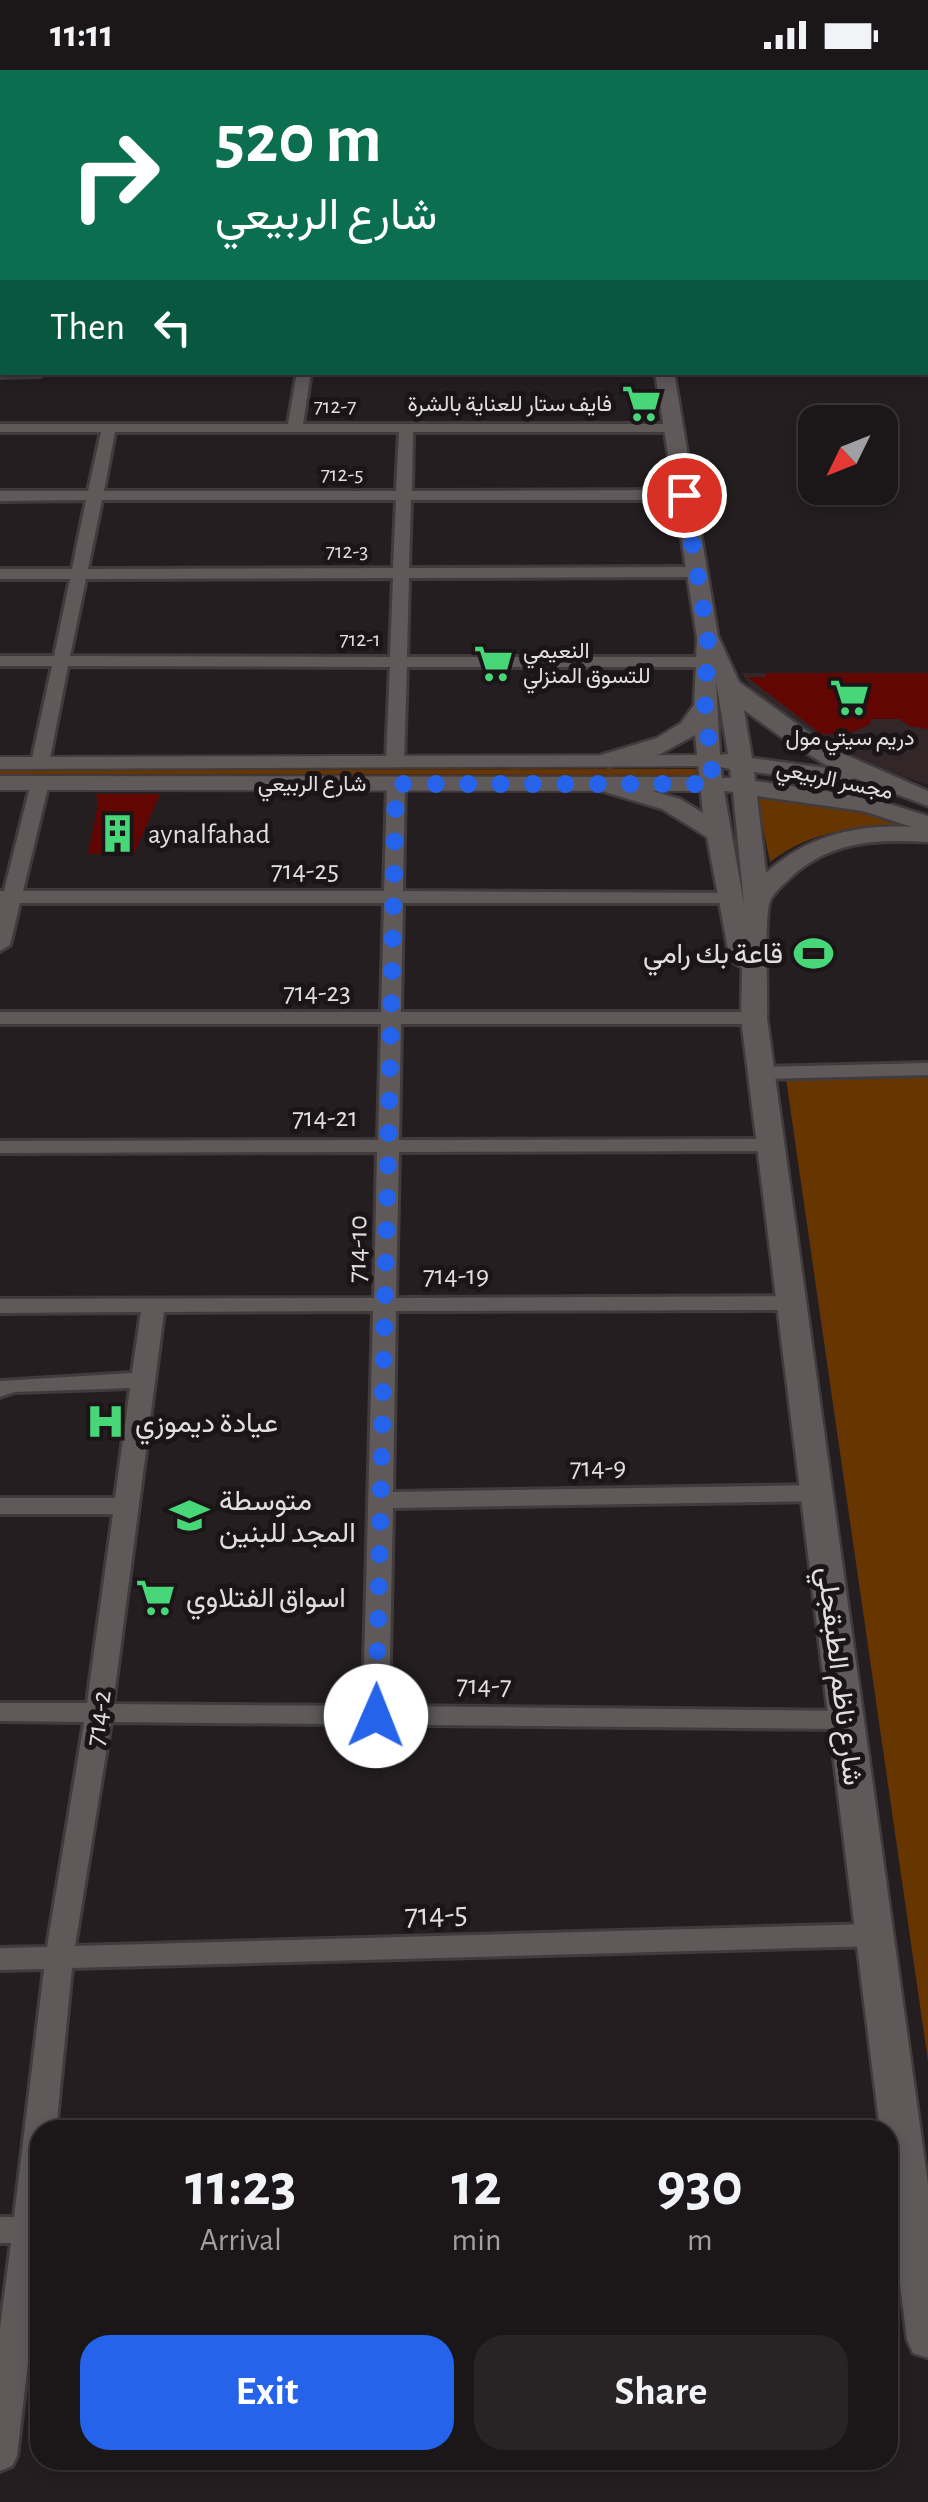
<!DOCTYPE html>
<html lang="en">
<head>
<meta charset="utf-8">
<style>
  body { margin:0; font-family:"Alegreya Sans",Vazirmatn,sans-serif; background:#282325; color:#f1f3f6; height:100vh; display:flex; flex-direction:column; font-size:38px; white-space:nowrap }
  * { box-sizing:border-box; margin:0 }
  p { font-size:32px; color:#a09fa2 }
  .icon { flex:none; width:55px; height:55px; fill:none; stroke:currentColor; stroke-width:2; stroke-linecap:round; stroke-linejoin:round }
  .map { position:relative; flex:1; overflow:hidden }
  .drawer { position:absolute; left:30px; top:2050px; width:868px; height:350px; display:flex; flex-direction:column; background:#1b1618; border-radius:30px; box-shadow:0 5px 15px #0003,0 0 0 2px #393537 }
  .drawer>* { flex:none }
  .guide { position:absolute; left:0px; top:0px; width:930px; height:305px; box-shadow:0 5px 15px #0003,0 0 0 2px #393537; background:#0b6e4f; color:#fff; overflow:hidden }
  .needle { width:65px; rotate:227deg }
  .controls { position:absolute; left:798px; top:335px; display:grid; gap:20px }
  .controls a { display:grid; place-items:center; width:100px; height:100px; border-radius:20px; background:#1b1618; box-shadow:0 5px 15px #0003,0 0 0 2px #393537; font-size:50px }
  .pin { position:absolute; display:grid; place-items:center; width:85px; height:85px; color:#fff; margin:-42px; border:5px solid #fff; border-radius:50%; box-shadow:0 2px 10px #0007 }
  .me { position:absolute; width:110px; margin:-55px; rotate:1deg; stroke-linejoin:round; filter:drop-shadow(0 0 8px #0008) }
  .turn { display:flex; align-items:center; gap:35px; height:210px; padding:0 50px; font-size:45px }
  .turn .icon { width:130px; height:130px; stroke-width:2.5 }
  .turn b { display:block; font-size:70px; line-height:85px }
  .then { display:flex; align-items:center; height:95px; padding:0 50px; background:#0003; gap:20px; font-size:38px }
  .eta { display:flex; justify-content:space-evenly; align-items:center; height:170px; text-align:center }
  .eta b { font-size:60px; font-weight:700; line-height:70px }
  .cta { display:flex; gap:20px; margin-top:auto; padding:20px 50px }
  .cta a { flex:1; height:115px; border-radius:30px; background:#2563eb; color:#fff; font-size:40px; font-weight:700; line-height:115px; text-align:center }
  .cta a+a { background:#282325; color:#f1f3f6 }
  .status { display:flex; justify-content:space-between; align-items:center; height:70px; padding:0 50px; background:#1b1618; direction:ltr }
  .status svg { height:28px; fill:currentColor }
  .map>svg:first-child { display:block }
  .built { fill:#322629 }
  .green { fill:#663500 }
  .building { fill:#610601 }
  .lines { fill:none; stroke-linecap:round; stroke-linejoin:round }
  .motorway-tunnel { stroke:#403b3c; stroke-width:24; stroke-dasharray:24 11; stroke-linecap:butt }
  .minor-casing { stroke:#403b3d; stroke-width:6 }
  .tertiary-casing { stroke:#403b3d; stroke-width:4 }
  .secondary-casing { stroke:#403b3d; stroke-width:5 }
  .motorway-casing { stroke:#403b3d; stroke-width:5 }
  .minor { fill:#5f595a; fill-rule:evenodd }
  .tertiary { fill:#5f595a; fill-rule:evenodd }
  .secondary { fill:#5f595a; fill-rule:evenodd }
  .motorway { fill:#ab6ca6; fill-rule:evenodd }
  .route { stroke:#2563eb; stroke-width:18; stroke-dasharray:0 32.4 }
  .labels { text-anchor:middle; stroke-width:10; stroke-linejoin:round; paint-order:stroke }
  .far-poi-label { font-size:22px; fill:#e1dede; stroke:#1b1517; text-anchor:end }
  .far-street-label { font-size:22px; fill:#e1dede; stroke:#1b1517 }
  .poi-label { font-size:28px; fill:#e1dede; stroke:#1b1517; text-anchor:start }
  .street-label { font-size:28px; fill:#e1dede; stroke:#1b1517 }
  .near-street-label { font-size:32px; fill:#e1dede; stroke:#1b1517 }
</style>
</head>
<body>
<div class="status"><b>11:11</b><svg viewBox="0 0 49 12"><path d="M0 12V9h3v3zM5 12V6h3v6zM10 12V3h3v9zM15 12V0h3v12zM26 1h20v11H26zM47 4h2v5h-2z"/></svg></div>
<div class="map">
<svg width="928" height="2432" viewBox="0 0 928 2432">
  <rect width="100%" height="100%" fill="#241e20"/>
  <path class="built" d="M742,603h186v112l-61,-19 -52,-26 -63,-49z"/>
  <g class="green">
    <path d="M695,699l4,1v5l-699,-1v-4z"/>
    <path d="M756,724l95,14 57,17c-51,1 -96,5 -138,37z"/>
    <path d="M928,1005v986l-142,-982z"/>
  </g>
  <g class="building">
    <path d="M766,603h162v56l-19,-3 -9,-7h-28l-3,6 -25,10 -23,-1 -74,-57h19z"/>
    <path d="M96,724h64l-26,60h-46l10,-50z"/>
  </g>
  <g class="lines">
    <path class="motorway-tunnel" d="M810,2l4,-1"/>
    <defs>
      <g id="minor">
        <path d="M272,0h12v2h-11z"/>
        <path d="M495,0h12v2h-11z"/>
        <rect x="0" y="8" width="2" height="6"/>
        <path d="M0,44l2,1v6l-2,1z"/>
        <rect x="0" y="81" width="2" height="8"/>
        <rect x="0" y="123" width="2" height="8"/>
        <rect x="0" y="196" width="2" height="8"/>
        <path d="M0,299l2,3h45l-7,4 -40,1z"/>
        <path d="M297,302h14l-8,52h368l7,4 -7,4h-258l-1,59 271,-1 8,5 -8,5h-272l-2,68 286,-1 8,5 -8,5 -286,1 -2,79h314l8,5 -8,5h-314l-3,94 -9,5 -9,-5 4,-94 -322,-1 -19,97 -3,4h-12l-3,-4 21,-97h-52v-10h54l16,-77h-70v-10h72l14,-69 -86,1v-10h88l13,-59h-101v-8h288zM115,362h284l-3,59h-292zM102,430h294l-3,68 -305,1zM393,508l-3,79 -320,-1 16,-77z"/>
        <path d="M40,708l9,5 -26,108h361l3,-108 9,-5 9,5 -2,108 334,2v8l-7,2h-327l-2,109h353l10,6 -10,6h-353l-2,116 372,-1 11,6 -11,6 -372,1 -3,146 395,-2 11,7 -11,7 -395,1 -3,181 424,-7 12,8 -12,8 -424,7 -4,198 457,5 9,2 4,7 -4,7 -9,2 -735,-7 -36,224 800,-22 10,3 4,8 -4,8 -10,3 -803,22 -16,162h-16v132l-23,194 -5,10 -12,5v-143l11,-85h-11v-26h14l30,-248 -44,1v-22l47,-1 37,-225 -84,-1v-18h87l26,-189h-113v-16h115l15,-110 -115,4 -15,5v-16l132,-8 9,-61 -141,1v-14l374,-1 3,-146 -377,1v-12l378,-1 3,-116h-381v-12h381l3,-109h-364l-10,42 -10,6v-60h4l27,-108zM373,1241l-10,395 -250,-2 51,-392z"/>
        <path d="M928,993v12l-167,4 -10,-6 10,-6z"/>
      </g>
      <g id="tertiary">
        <path d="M621,0h14l1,2h-14z"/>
        <path d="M711,685l11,6 -3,5 -719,3v-12z"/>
        <path d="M0,706l713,1 11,7 -11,7 -713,-1z"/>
      </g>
      <g id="secondary">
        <path d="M640,0h20l2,2h-23z"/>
        <path d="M655,302h19l44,264 21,46 91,66 98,43v15l-74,-28 -11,6 -89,-12 1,9 112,16 61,19v26c-52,-3 -98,-1 -138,36 -6,6 -17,15 -20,23 -6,16 -2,95 -3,117l161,1166v174l-15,-5 -6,-13 -19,-152v-58h-8l-139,-1112 1,-50 -12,-8 -23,-123 -45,-28 -67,-20 -4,-5 12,-7 8,2 69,20 23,14 -8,-78 -35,19 -51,13 -12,-7 4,-5 56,-17 24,-15 13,-18 3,-67zM716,611l12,73 -8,1zM744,640l47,34 42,25 -81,-11zM721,697l9,2 1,9h-9zM724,721l9,1 11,112zM757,726l106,15 49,16c-55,-3 -104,8 -146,46z"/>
      </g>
      <g id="motorway">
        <path d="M857,0h22l1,2h-21z"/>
        <path d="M901,0h22l1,2h-21z"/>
      </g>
    </defs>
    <use href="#minor" class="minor-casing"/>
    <use href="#tertiary" class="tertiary-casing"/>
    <use href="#secondary" class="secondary-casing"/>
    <use href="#motorway" class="motorway-casing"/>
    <use href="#minor" class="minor"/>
    <use href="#tertiary" class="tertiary"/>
    <use href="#secondary" class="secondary"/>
    <use href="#motorway" class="motorway"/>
  </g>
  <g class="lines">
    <path class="route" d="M376,1646l20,-932h317l-8,-80 3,-68 -24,-141"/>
  </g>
  <defs>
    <symbol id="supermarket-bare" viewBox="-9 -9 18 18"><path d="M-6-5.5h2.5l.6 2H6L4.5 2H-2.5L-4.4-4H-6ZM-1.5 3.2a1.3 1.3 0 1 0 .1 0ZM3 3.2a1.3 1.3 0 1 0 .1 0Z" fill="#47d779" stroke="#1b1517" stroke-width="2.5" paint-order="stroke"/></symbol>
    <symbol id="building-bare" viewBox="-9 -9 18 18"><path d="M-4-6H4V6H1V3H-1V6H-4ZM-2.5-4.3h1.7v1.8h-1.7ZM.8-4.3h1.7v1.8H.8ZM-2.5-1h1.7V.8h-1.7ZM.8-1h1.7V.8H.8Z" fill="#47d779" stroke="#1b1517" stroke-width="2.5" paint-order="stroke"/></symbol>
    <symbol id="stadium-bare" viewBox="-9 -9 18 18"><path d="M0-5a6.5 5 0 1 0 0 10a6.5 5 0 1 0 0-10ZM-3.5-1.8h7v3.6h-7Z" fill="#47d779" stroke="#1b1517" stroke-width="2.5" paint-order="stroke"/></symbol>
    <symbol id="hospital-bare" viewBox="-9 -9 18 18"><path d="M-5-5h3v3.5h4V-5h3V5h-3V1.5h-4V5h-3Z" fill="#47d779" stroke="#1b1517" stroke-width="2.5" paint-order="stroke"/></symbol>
    <symbol id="school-bare" viewBox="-9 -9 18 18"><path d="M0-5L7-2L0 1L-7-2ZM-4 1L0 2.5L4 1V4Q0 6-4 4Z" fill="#47d779" stroke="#1b1517" stroke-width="2.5" paint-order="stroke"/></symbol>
  </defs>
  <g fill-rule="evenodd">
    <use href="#supermarket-bare" x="614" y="306" width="55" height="55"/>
    <use href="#supermarket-bare" x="466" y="566" width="55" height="55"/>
    <use href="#supermarket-bare" x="822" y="600" width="55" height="55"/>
    <use href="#building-bare" x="90" y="736" width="55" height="55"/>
    <use href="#stadium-bare" x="786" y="856" width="55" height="55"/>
    <use href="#hospital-bare" x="78" y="1324" width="55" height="55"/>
    <use href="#school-bare" x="162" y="1418" width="55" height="55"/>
    <use href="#supermarket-bare" x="128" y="1500" width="55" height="55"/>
  </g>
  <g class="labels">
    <g class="far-poi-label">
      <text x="612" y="341">فايف ستار للعناية بالشرة</text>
      <text x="523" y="588" text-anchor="start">النعيمي<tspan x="523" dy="25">للتسوق المنزلي</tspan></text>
      <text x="850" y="675" text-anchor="middle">دريم سيتي مول</text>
    </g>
    <g class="far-street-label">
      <text x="335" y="343">712-7</text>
      <text x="342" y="411">712-5</text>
      <text x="347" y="488">712-3</text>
      <text x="360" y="576">712-1</text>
      <text transform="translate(835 709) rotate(12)" y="8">مجسر الربيعي</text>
      <text x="312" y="721">شارع الربيعي</text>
    </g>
    <g class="poi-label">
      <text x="148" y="773">aynalfahad</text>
      <text x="783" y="893" text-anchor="end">قاعة بك رامي</text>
      <text x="135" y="1362">عيادة ديموزي</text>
      <text x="219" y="1440">متوسطة<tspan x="219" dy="32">المجد للبنين</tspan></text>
      <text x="186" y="1537">اسواق الفتلاوي</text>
    </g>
    <g class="street-label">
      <text x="305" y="809">714-25</text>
      <text x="317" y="931">714-23</text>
      <text x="325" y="1056">714-21</text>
      <text transform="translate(356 1179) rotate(-89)" y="10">714-10</text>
      <text x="456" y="1214">714-19</text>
      <text transform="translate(598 1396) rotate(-1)" y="10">714-9</text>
      <text transform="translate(841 1606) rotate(83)" y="10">شارع ناظم الطبقجلي</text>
      <text transform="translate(484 1614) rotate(1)" y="10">714-7</text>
      <text transform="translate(97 1648) rotate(-82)" y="10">714-2</text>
    </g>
    <g class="near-street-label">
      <text transform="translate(436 1843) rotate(-2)" y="11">714-5</text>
    </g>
  </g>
</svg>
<div class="controls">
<a><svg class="needle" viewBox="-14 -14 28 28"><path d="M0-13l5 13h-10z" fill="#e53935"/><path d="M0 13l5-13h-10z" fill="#a09fa2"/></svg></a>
</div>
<div class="pin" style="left:684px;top:425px;background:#d93025"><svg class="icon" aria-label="arrive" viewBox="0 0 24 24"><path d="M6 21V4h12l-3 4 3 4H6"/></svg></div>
<svg class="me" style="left:376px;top:1646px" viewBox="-20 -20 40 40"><circle r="19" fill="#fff"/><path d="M0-13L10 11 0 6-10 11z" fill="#2563eb"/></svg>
<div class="guide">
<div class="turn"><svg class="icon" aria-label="right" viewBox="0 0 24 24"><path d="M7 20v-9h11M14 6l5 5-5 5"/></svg><div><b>520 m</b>شارع الربيعي</div></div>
<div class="then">Then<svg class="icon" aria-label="left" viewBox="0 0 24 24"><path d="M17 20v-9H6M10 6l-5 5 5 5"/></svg></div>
</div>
<section class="drawer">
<div class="eta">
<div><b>11:23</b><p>Arrival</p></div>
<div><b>12</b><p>min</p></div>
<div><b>930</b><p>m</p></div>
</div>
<div class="cta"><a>Exit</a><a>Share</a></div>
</section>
</div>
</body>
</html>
